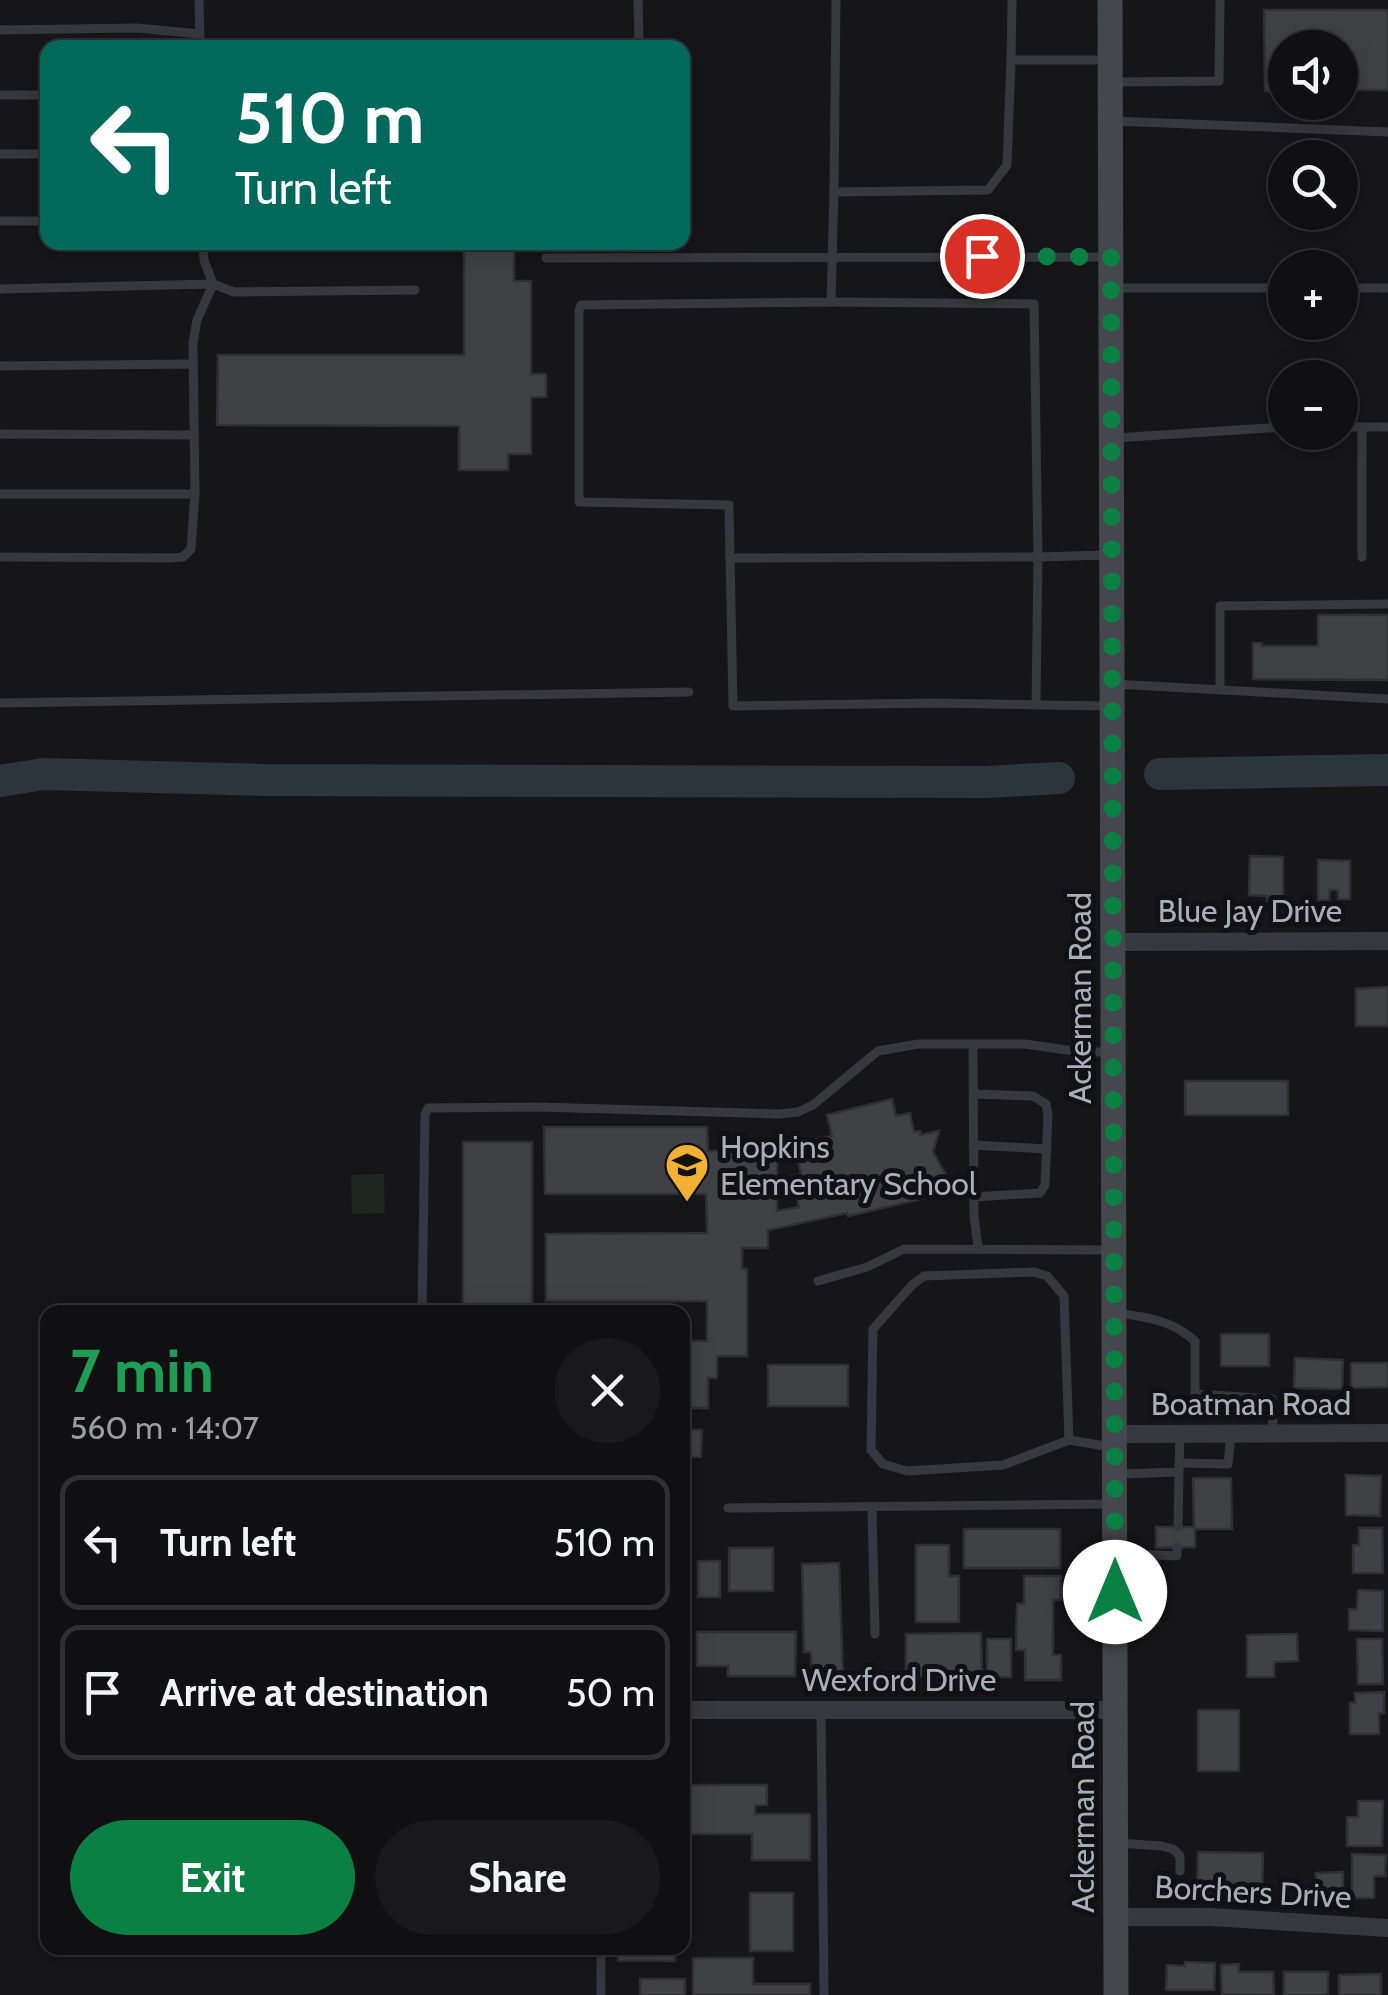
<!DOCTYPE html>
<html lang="en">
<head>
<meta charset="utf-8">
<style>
  body { margin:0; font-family:Cabin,sans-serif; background:#19191b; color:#f1f3f6; height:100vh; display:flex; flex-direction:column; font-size:38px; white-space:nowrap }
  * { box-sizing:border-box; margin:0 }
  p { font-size:32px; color:#9c9d9f }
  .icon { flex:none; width:55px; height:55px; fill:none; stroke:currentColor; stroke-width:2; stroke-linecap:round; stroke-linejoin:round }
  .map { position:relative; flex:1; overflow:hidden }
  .panel { position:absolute; left:40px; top:1305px; width:650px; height:650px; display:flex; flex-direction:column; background:#101012; border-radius:20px; box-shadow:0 5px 25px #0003,0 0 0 2px #303032 }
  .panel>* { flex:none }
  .top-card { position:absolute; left:40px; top:40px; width:650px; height:210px; border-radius:20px; box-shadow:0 5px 25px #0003,0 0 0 2px #303032; background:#00695c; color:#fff; overflow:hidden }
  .controls { position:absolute; left:1268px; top:30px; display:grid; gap:20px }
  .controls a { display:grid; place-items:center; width:90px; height:90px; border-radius:50%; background:#101012; box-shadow:0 5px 25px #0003,0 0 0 2px #303032; font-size:50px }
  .pin { position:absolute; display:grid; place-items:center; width:85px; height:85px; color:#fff; margin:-42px; border:5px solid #fff; border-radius:50%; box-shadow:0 2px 10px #0007 }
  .me { position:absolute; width:110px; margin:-55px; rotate:0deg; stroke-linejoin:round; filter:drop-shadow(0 0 8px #0008) }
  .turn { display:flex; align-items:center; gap:35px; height:210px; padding:0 30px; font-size:45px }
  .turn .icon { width:130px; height:130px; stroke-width:2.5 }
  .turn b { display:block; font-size:70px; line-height:85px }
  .round { display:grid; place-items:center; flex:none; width:105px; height:105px; border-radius:52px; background:#19191b }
  .summary { display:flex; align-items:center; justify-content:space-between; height:170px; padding:0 30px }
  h1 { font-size:60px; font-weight:700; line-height:75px; color:#1e9e55 }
  .primary-button { display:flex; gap:20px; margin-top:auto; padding:20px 30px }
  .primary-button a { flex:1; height:115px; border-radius:60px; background:#0b8043; color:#fff; font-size:40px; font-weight:700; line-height:115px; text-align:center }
  .primary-button a+a { background:#19191b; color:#f1f3f6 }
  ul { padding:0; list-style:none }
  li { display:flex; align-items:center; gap:30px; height:135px; margin:0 20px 15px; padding:0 10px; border:5px solid #303032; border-radius:20px }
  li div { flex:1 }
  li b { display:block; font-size:38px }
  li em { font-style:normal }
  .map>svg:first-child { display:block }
  .green { fill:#1e261f }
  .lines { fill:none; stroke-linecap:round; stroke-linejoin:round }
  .river { stroke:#2c353c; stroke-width:32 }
  .building { fill:#404145; stroke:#303034; stroke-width:2.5 }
  .lane { stroke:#37383d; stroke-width:9 }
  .street { stroke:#37383d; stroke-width:18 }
  .secondary { stroke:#45474d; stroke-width:25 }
  .route { stroke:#0b8043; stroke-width:18; stroke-dasharray:0 32.4 }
  .labels { text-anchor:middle; stroke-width:10; stroke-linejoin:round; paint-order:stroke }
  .street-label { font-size:32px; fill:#a8adb8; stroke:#111113 }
  .poi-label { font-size:32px; fill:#a8adb8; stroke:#111113; text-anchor:start }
</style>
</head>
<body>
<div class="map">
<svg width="1388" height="1995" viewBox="0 0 1388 1995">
  <rect width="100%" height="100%" fill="#161618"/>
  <path class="green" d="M384,1174l1,39 -33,1 -1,-39z"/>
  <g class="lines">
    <g class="river">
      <path d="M1160,774l228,-4"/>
      <path d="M0,781l44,-7 221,6 722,2 72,-4"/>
    </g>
  </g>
  <g class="building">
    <path d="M1264,10h124v80h-48v-42h-55v43h-20z"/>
    <path d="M464,242h50v39h17v93h15v23h-15v57h-23v16h-49v-44l-242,-1 1,-70h246z"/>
    <path d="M1318,615h70v65l-135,-1v-36h9v3h56z"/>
    <path d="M1250,856l33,1v44h-16v-5l-18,-1z"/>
    <path d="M1318,860l32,1v38h-12v-9h-8l-1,10h-11z"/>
    <path d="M1388,987v39h-32v-37z"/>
    <rect x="1185" y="1081" width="103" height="34"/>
    <path d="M892,1099l4,17 14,-3 4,19 6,-1v4l19,-4 -6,21 20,35 -20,4 1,5 -86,20 -1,-3 -79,17v18h-26v21h5v87h-30v22h-9v30h-26v-67h25v-40h-161v-67l161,-1 -1,-39h-161l-1,-67h163l1,24h69v60l22,-4 -7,-31 9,-2 -6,-30 37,-8 -5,-21z"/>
    <rect x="463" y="1142" width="69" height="170"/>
    <rect x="1221" y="1334" width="48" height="32"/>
    <path d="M1295,1358l48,2 -1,29 -48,-1z"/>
    <path d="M1351,1363h37v24l-37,1z"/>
    <rect x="768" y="1365" width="80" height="41"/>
    <path d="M682,1429l20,1 -1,27 -19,-1z"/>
    <path d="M1346,1475l35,1 -1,40 -34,-1z"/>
    <path d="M1193,1478h38l1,51h-37v18l-39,1v-21h38z"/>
    <path d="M1359,1528h23l1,45h-30v-28h6z"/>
    <rect x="964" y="1529" width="96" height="39"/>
    <path d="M916,1545h33v31h10v46h-43z"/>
    <rect x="729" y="1548" width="44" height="43"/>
    <rect x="698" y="1561" width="22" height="36"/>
    <path d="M839,1563l4,117 -31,1 -1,-29h-7l-2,-88z"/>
    <path d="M1024,1576h37v24h-8v55h8v25h-36v-30h-9l1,-46h7z"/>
    <path d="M1358,1590l25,1v40l-34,-1v-21h8z"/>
    <path d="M697,1632h99l-1,44h-67v-10h-31z"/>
    <path d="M981,1633l1,39h-53v5h-23v-43z"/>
    <path d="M1297,1634l1,27 -24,1v15h-27v-42z"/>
    <rect x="987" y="1639" width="24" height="38"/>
    <path d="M1357,1639h25l1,45h-25z"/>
    <path d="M1384,1692v21h-5v21h-29v-31h5v-10z"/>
    <rect x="1198" y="1710" width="41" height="61"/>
    <path d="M682,1785h85v20h-12v9h55v46h-58v-26h-70z"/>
    <path d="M1358,1801h25l-1,45h-35v-29h11z"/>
    <path d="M1198,1852l65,1 -1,42 -65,-1z"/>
    <path d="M1352,1854l34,1 -1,21h-11v22h-22z"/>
    <path d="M1343,1872v18h-27v-17z"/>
    <rect x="750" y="1893" width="43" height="58"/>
    <rect x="618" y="1948" width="57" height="13"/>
    <path d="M693,1958h60v26h57v11h-117z"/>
    <path d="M1185,1962l30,1 -1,27h-48l1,-25 18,1z"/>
    <path d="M1239,1964v8h34l1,23 -52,-1 -1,-29z"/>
    <rect x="1284" y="1972" width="44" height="23"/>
    <path d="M1381,1974v21h-42v-20z"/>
    <rect x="640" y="1979" width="45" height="16"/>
  </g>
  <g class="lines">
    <g class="lane">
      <path d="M199,0l1,48"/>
      <path d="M638,0l1,48"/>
      <path d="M0,30l137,-2 63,6"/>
      <path d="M1108,60h-97l-4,105 -19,25 -154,2 -3,110 -250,3 -2,5v192l150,3 4,201 203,-3 173,3"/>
      <path d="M1011,61l1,-61"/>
      <path d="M1113,82l106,-1 1,-81"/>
      <path d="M0,95h48"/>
      <path d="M1113,121l275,11"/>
      <path d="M0,154h48"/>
      <path d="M834,192l2,-192"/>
      <path d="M0,221h48"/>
      <path d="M203,242l1,18 9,24 21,8 181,-2"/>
      <path d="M546,258l562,-1"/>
      <path d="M1114,288h171"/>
      <path d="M1340,288h48"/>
      <path d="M0,289l213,-5 -16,36 -4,23 2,151 -4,55 -8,8 -13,1 -170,-1"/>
      <path d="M0,366l192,-2"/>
      <path d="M1340,427h48"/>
      <path d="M1362,427v130"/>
      <path d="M0,434l194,1"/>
      <path d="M1114,438l171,-11"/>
      <path d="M0,494h195"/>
      <path d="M732,558l306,-1 -4,-253 -203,-2"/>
      <path d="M1114,684l274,15"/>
      <path d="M1220,689v-83l168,-2"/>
      <path d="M0,703l689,-11"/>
      <path d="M1036,705l2,-148 69,-2"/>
      <path d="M973,1045l1,171 4,31"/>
      <path d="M973,1094l60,2 13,8 2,11 -3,70 -5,8 -66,4"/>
      <path d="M973,1145l74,4"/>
      <path d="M818,1281l49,-14 37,-18 207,1"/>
      <path d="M422,1312l3,-197 3,-7 110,-1 241,7 19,-2 15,-7 65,-54 40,-7h107l55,8h30"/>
      <path d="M1117,1313c29,4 55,7 78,28v53l77,5 1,33"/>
      <path d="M1069,1440l-5,-144 -17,-20 -13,-4 -110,4 -12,9 -39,44 -2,121 12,14 24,7 96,-6 66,-25 42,7"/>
      <path d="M1179,1463l49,1 3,-30"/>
      <path d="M1120,1474l59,-2 1,-38"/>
      <path d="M872,1507l3,127"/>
      <path d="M728,1508l384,-4"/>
      <path d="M1178,1527l1,-55"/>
      <path d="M1118,1553l59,3v-9"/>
      <path d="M821,1710l3,285"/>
      <path d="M1118,1843l43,3 12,3 7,7v15"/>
      <path d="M601,1948v47"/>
    </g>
    <g class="street">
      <path d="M1113,942l275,-1"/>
      <path d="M1114,1434l274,-1"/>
      <path d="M682,1710h434"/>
      <path d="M1115,1917h95l178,11"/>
    </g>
    <path class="secondary" d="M1110,0l6,1995"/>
  </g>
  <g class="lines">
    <path class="route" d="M982,256l129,1 4,1335"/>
  </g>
  <defs>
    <symbol id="school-pin" viewBox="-11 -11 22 30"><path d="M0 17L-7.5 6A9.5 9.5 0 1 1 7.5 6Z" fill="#f2b134" stroke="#111113"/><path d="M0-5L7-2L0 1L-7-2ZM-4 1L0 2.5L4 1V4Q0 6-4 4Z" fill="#111"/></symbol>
  </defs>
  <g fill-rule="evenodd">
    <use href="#school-pin" x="662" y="1140" width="50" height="68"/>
  </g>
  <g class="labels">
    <g class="street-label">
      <text x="1250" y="922">Blue Jay Drive</text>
      <text transform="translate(1080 998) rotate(-90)" y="11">Ackerman Road</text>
      <text x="1251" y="1415">Boatman Road</text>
      <text x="899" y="1691">Wexford Drive</text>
      <text transform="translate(1083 1807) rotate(-90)" y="11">Ackerman Road</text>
      <text transform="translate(1253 1892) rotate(3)" y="11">Borchers Drive</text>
    </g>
    <g class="poi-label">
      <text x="720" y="1158">Hopkins<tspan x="720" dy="37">Elementary School</tspan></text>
    </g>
  </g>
</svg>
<div class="controls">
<a><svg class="icon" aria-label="sound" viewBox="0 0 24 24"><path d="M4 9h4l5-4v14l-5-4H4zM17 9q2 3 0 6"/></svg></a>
<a><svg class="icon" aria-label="search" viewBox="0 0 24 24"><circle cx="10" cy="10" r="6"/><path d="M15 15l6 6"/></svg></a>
<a>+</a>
<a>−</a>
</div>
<div class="pin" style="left:982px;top:256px;background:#d93025"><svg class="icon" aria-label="arrive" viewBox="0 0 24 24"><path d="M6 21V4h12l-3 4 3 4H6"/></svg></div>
<svg class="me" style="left:1115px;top:1592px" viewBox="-20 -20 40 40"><circle r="19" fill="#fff"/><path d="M0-13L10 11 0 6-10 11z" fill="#0b8043"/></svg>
<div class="top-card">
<div class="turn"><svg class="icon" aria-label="left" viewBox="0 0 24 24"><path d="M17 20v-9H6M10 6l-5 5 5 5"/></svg><div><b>510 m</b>Turn left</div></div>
</div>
<section class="panel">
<div class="summary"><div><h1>7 min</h1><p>560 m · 14:07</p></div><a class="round"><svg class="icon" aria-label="close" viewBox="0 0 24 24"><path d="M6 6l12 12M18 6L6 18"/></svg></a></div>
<ul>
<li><svg class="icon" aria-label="left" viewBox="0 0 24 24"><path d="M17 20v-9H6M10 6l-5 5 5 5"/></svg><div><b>Turn left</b></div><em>510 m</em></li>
<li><svg class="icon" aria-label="arrive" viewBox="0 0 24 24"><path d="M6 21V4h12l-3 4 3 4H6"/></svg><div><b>Arrive at destination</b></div><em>50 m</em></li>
</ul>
<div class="primary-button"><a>Exit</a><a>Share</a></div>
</section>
</div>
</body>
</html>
